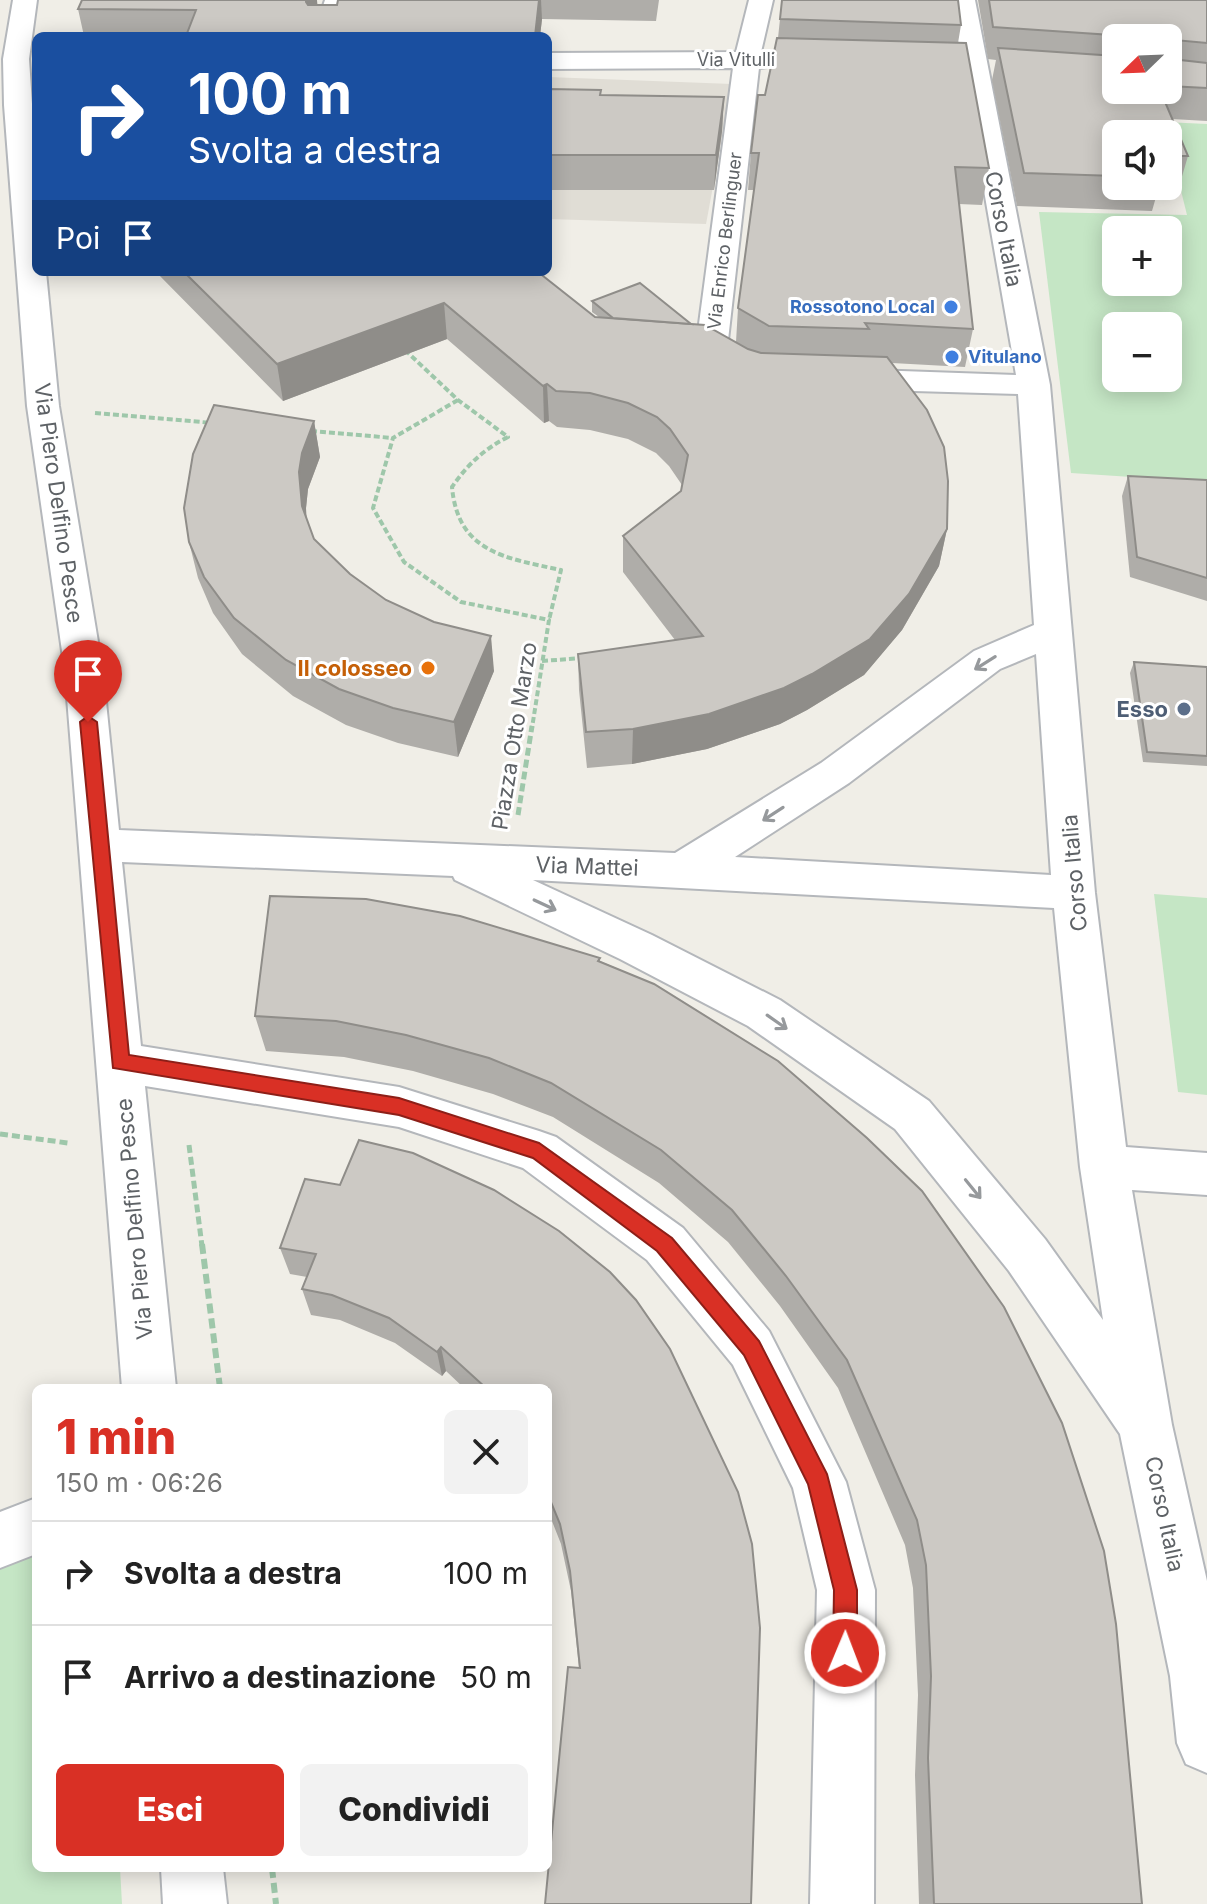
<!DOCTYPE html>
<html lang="it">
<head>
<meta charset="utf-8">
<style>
  body { margin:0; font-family:Inter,sans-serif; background:#f2f2f2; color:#222; height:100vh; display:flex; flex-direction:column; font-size:30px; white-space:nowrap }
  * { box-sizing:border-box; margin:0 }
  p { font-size:26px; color:#767676 }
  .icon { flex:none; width:44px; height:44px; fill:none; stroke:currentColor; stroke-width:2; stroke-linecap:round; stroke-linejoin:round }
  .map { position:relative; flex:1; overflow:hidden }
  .sheet { position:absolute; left:32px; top:1384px; width:520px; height:488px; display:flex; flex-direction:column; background:#fff; border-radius:12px; box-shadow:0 4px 20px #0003 }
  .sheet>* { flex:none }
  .hud { position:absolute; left:32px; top:32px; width:520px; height:244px; border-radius:12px; box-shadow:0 4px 20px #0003; background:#1a4fa0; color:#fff; overflow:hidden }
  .needle { width:52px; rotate:247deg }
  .controls { position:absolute; left:1102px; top:24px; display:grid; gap:16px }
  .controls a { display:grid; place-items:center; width:80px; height:80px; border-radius:12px; background:#fff; box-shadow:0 4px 20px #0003; font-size:40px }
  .pin { position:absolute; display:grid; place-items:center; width:68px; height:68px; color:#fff; margin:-82px -34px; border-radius:50% 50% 50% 0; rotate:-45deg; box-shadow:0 0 8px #0007 }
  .pin .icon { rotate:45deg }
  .me { position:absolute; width:88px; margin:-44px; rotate:1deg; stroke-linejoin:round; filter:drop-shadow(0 0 6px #0008) }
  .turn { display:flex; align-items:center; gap:28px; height:168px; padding:0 24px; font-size:36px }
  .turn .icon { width:104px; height:104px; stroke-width:2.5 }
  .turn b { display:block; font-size:56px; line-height:68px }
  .then { display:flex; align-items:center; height:76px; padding:0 24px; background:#0003; gap:16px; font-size:30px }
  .round { display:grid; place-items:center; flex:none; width:84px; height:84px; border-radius:12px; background:#f2f2f2 }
  .overview { display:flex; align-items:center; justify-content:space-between; height:136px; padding:0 24px }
  h1 { font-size:48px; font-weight:800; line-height:60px; color:#d93025 }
  .button { display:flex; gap:16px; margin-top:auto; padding:16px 24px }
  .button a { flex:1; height:92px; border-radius:12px; background:#d93025; color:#fff; font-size:32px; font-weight:800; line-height:92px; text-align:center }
  .button a+a { background:#f2f2f2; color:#222 }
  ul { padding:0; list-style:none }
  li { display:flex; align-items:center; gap:24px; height:104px; padding:0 24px; border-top:2px solid #e0e0e0 }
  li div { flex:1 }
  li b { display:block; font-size:30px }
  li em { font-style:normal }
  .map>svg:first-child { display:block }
  .education { fill:#e0ddd5 }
  .green { fill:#c5e6c5; fill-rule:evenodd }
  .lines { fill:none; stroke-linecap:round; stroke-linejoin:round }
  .minor-casing { stroke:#b4b7bb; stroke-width:4 }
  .path-far2 { stroke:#9ec7aa; stroke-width:4; stroke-dasharray:6 3; stroke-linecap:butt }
  .path-far1 { stroke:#9ec7aa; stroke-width:5; stroke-dasharray:8 4; stroke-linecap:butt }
  .path { stroke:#9ec7aa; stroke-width:6; stroke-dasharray:10 5; stroke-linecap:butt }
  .minor { fill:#fff; fill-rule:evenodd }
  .wall { fill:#afada9; fill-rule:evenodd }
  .shaded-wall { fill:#8f8d89 }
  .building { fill:#ccc9c4; stroke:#8f8d89; stroke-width:2 }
  .oneway { stroke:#96999c }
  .route { fill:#d93025; stroke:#8d1f18; stroke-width:2 }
  .shop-dot { fill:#3f7fe0; stroke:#fff; stroke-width:3 }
  .food-dot { fill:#e8710a; stroke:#fff; stroke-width:3 }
  .service-dot { fill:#5c6f8a; stroke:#fff; stroke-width:3 }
  .labels { text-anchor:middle; stroke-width:6; stroke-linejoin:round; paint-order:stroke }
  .far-street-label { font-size:18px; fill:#5e6266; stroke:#fff }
  .far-shop-label { font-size:18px; font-weight:bold; fill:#366cbe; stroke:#fff; text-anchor:end }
  .street-label { font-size:22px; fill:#5e6266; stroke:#fff }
  .food-label { font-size:22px; font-weight:bold; fill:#c56008; stroke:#fff; text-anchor:end }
  .service-label { font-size:22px; font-weight:bold; fill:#4e5e75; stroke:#fff; text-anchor:end }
</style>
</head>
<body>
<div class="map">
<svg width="1207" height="1904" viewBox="0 0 1207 1904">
  <rect width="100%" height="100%" fill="#f0eee7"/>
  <path class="education" d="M548,77l184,7 -26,140 -158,-5z"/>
  <g class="green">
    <path d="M1164,122l43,2v358l-136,-9 -32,-261 148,3zM1116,230h52v52h-52zM1116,326h52v52h-52z"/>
    <path d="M1154,894l53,4v197l-29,-3z"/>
    <path d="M36,1553v315h84l2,36h-122v-343z"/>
  </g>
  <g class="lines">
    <defs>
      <g id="minor">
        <path d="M13,0h24l-8,59 7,105v108h10l13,134 44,266 16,158 556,23 146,-90 153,-112 60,-26 -16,-231 -174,-5 -11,-3 -5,-7 5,-7 11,-3 172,6 -65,-375h24l75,385 45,508 31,254 81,6v42l-75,-5 40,235 35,156v192l-21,-9 -9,-21 -7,-67 -50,-242 -111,-163 -114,-142 -147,-103 -128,-67 -165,-79 -2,-4 -331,-14 19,184 258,41 140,44 17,6 127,91 86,103 77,151 29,108 -1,314h-64l7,-314 -24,-102 -60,-123 -86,-105 -124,-92 -124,-41 -254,-41 31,302h-54l-57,-716 -38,-266 -23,-301 -1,-46zM1036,654l15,221 -316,-18 114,-74 151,-114zM533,880l521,28 26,259 23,153 -58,-81 -116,-138 -149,-101 -128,-65z"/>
        <path d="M325,0h24l-10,36h-26z"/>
        <path d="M749,0h24l-12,52 22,3 4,5 -4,5 -24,3 -32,281 -5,7c-19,5 -43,2 -62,-2l-5,-7 5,-7 37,-1 36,-271 -185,1v-16l188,-1z"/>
        <path d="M36,1498v56l-36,14v-56z"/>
        <path d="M161,1868h62l4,36h-64z"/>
      </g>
    </defs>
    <use href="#minor" class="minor-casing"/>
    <g class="path-far2">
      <path d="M405,350l53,50 50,37c-24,12 -41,28 -56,50 6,66 54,71 109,83l-12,50"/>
      <path d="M458,400l-65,38 -20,70 31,54 57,40 88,18 -17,108"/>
      <path d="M95,413l118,10"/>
      <path d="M311,431l82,7"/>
      <path d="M542,661l41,-3"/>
    </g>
    <g class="path-far1">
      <path d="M518,815l14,-89"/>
      <path d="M0,1134l68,9"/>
      <path d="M189,1145l13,101"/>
    </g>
    <g class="path">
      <path d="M202,1244l18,144"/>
      <path d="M272,1868l4,36"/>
    </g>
    <use href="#minor" class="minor"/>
  </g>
  <g class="wall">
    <path d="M338,0h321l-3,21 -114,-2 -2,17h-456l-6,-27 259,-4z"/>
    <path d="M782,0l179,25 -3,18 31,125 -7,37 -23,-1 14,125 -8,38 -73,-4 55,166 -8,37 -37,64 -38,45 -57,35 -27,14 -73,25 -75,15 -45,4 -8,-78 -1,-36 97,-14 -52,-68v-36l58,-45 1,-6 -13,-19 -13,-13 -28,-14 -38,-9 -33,-3 -8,-6 -5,2 -97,-84 -164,62 -127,-129h382l57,45h4l-7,-5v-11l99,23 45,18 2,-34 16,-118h-6l3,-37 27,-115z"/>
    <path d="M978,0h229v121l-35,-2 16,37 -10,34h-20l-6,21 -135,-5 -25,-126 4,-20 -8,-1zM1116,38h52v52h-52zM1116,134h52v52h-52z"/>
    <path d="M548,89l53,6 123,2 -2,34 -8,59h-166z"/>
    <path d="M314,421l6,36 -12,32 -2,19v9l8,22 36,35 36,26 108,71 -36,86 -60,-14 -52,-18 -53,-29 -51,-42 -29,-41 -15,-35 -9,-36z"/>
    <path d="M1128,476l79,4v121l-77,-24 -8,-81z"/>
    <path d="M1134,662l73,5v99l-64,-4 -13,-89z"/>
    <path d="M600,958v3l54,23 488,920h-223l-4,-129 3,-80 -5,-107 -8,-43 -67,-157 -58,-82 -52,-64 -69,-59 -106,-66 -60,-23 -80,-23 -69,-14 -78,-6 -11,-35z"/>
    <path d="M305,1179l433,313 -159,176 -8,-77 -10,-47 -13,-33v-123h-84l-18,-17 -4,5 -47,-33 -55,-23 -29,-5 -9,-26 5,-12 -17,-3 -10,-26z"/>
  </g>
  <g class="shaded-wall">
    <path d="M306,0h11l1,11 -8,24z"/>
    <path d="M539,0h2l1,19 -2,17h-5z"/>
    <path d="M724,97l-2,34 -8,59 2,-35z"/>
    <path d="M444,303l3,36 -164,62 -6,-37z"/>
    <path d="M547,384l2,37 -5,2 -1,-37z"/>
    <path d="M314,421l6,36 -12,32 -2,19 2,34 -6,-36 -3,-34 3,-19z"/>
    <path d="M947,529l-8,37 -37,64 -38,45 -57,35 -27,14 -73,25 -75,15 1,-35z"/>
    <path d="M491,636l3,35 -36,86 -4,-35z"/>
    <path d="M441,1347l5,24 -4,5 -5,-24z"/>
  </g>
  <g class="building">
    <path d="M82,0h224v2l2,3h29l1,-5h201l-4,36h-349l10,-26 -118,-1z"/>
    <path d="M782,0h176l3,25 -181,-6z"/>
    <path d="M989,0h218v43l-32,-3 -3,19 35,4v25l-39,-2v-48h-42v-2l-133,-9z"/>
    <path d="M777,38l189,5 23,125 -34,-1 18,162 -108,-6 4,6 -100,-3 -31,-18 21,-155h-8l7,-58h7z"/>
    <path d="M998,48l118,8v34h44l28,66h-20v-22h-52v42l-92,-3z"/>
    <path d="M548,89l53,1 -1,5 124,2 -8,58h-168z"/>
    <path d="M184,272h354l57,45 110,8 43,24 13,4 126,4 40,53 17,37 4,34 -1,48 -38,65 -39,45 -58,35 -28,14 -75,26 -76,15 -47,3 -8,-78 125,-18 -80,-100 58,-45 7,-36 -18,-26 -13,-12 -29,-14 -38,-10 -34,-2 -9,-7 -4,2 -99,-83 -167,61z"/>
    <path d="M640,283l51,41 -78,-6 -21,-17z"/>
    <path d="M214,405l100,16 -12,32 -3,19 3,34 12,33 36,35 36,26 48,22 57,14 -37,86 -61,-14 -54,-19 -53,-29 -52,-42 -30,-41 -15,-35 -5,-34 9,-54z"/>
    <path d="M1128,476l79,4v98l-70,-21z"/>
    <path d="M1134,662l73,5v89l-60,-4z"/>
    <path d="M270,896l96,3 94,17 140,42 -2,3 56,23 124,77 89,77 55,53 82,116 58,116 42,128 12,73 26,280h-208l-6,-146 3,-82 -5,-111 -9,-45 -70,-160 -61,-84 -54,-66 -71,-60 -110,-67 -62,-25 -83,-23 -70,-14 -81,-5z"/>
    <path d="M359,1140l54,13 81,37 65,41 51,41 26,28 34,49 68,143 14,52 8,84 -9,276h-206l23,-237 12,1 -10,-97 -10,-47 -12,-29v-107h-62l-45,-41 -4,5 -48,-34 -57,-23 -30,-6 14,-35 -36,-6 25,-69 35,6z"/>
  </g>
  <defs><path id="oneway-shaft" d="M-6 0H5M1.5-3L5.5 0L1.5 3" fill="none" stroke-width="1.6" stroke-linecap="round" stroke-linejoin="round" transform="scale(2)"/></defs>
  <g class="oneway">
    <use href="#oneway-shaft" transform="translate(985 663) rotate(148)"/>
    <use href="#oneway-shaft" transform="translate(773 814) rotate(147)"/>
    <use href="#oneway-shaft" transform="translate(545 905) rotate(25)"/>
    <use href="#oneway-shaft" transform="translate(777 1022) rotate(35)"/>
    <use href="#oneway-shaft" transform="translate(973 1189) rotate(51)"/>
  </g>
  <path class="route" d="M88,716l9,6 32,333 270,43 140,45 133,95 87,103 68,133 30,116v63l-4,8 -8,4 -9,-4 -3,-8 1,-63 -26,-106 -64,-129 -87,-104 -124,-93 -134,-43 -286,-47 -33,-346z"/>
  <g class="shop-dot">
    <circle cx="951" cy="307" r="8"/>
    <circle cx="952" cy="357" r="8"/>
  </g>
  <circle class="food-dot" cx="428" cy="668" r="8"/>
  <circle class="service-dot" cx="1184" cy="709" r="8"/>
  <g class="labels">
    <g class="far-street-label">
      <text x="736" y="66">Via Vitulli</text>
      <text transform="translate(725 241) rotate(-83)" y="6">Via Enrico Berlinguer</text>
    </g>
    <g class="far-shop-label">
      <text x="935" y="313">Rossotono Local</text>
      <text x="968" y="363" text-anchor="start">Vitulano</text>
    </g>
    <g class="street-label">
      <text transform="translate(1004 229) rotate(79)" y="8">Corso Italia</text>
      <text transform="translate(59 503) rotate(82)" y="8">Via Piero Delfino Pesce</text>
      <text transform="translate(514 736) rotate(-81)" y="8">Piazza Otto Marzo</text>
      <text transform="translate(587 866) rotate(2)" y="8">Via Mattei</text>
      <text transform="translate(1074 873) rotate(-95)" y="8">Corso Italia</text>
      <text transform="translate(134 1219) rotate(-95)" y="8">Via Piero Delfino Pesce</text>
      <text transform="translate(1165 1514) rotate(78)" y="8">Corso Italia</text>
    </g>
    <g class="food-label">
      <text x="412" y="676">Il colosseo</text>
    </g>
    <g class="service-label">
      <text x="1168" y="717">Esso</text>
    </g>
  </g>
</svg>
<div class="controls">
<a><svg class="needle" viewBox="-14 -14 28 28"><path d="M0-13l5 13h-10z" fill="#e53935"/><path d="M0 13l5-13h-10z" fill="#767676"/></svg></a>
<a><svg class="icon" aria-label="sound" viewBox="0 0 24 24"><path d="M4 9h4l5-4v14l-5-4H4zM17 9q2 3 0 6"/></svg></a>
<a>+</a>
<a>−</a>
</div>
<div class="pin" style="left:88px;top:722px;background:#d93025"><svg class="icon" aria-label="arrive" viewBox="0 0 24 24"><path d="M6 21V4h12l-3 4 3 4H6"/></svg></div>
<svg class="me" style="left:845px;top:1653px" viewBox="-20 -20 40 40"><circle r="17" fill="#d93025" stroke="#fff" stroke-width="3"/><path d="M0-11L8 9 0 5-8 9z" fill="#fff"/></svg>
<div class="hud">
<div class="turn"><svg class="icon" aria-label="right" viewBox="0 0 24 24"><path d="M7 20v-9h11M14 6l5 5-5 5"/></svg><div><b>100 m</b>Svolta a destra</div></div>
<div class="then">Poi<svg class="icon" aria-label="arrive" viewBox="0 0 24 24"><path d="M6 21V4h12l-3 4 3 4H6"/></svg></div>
</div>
<section class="sheet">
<div class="overview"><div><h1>1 min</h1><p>150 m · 06:26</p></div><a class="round"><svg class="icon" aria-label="close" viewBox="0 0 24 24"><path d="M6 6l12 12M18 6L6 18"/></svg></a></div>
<ul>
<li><svg class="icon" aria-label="right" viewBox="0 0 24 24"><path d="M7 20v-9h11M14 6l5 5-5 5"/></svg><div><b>Svolta a destra</b></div><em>100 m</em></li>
<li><svg class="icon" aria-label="arrive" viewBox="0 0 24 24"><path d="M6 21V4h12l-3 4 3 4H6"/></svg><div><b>Arrivo a destinazione</b></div><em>50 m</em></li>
</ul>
<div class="button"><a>Esci</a><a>Condividi</a></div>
</section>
</div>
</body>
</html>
